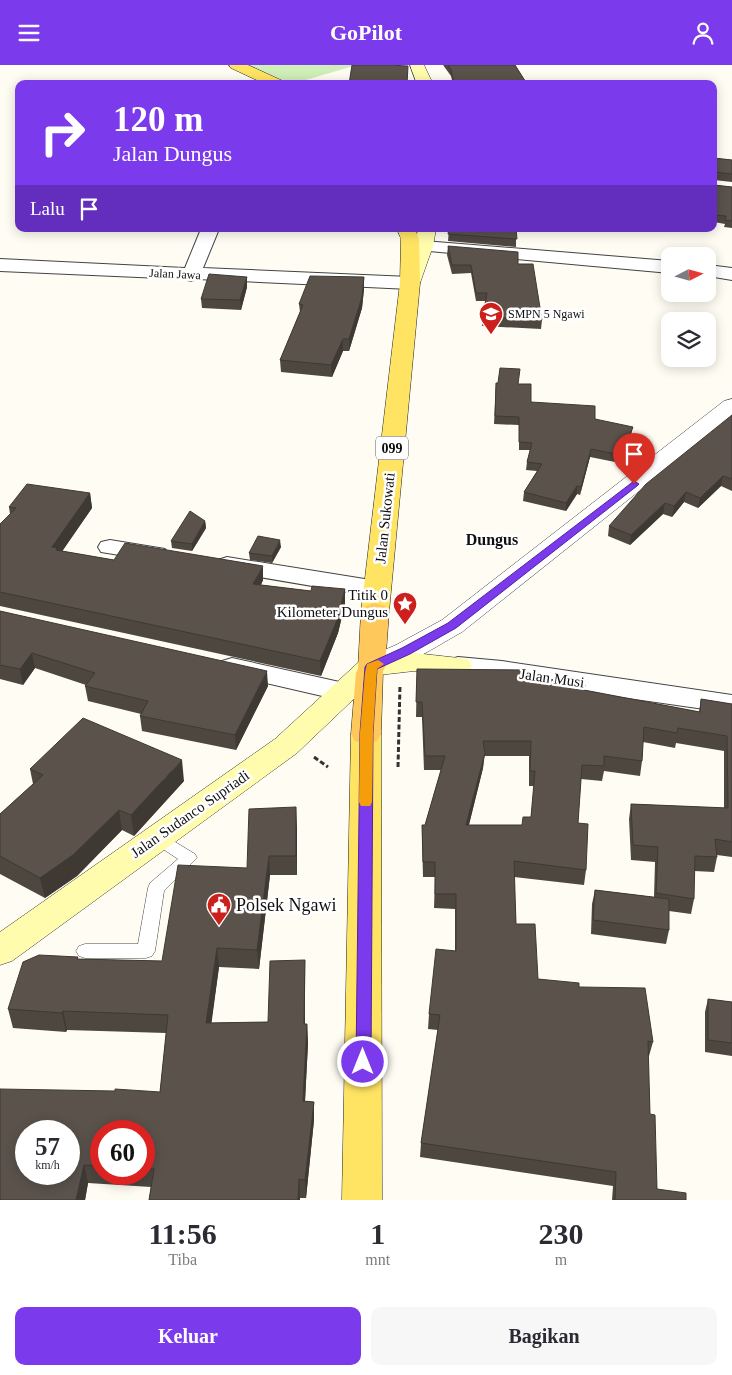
<!DOCTYPE html>
<html lang="id">
<head>
<meta charset="utf-8">
<style>
  body { margin:0; font-family:Georgia,serif; background:#f7f7f7; color:#2b2b33; height:100vh; display:flex; flex-direction:column; font-size:19px; white-space:nowrap }
  * { box-sizing:border-box; margin:0 }
  p { font-size:16px; color:#7c7c81 }
  .icon { flex:none; width:28px; height:28px; fill:none; stroke:currentColor; stroke-width:2; stroke-linecap:round; stroke-linejoin:round }
  .map { position:relative; height:1135px; overflow:hidden }
  .panel { display:flex; flex-direction:column; background:#fff; flex:1 }
  .panel>* { flex:none }
  .top-card { position:absolute; left:15px; top:15px; width:702px; height:152px; border-radius:10px; box-shadow:0 2px 12px #0003; background:#7c3aed; color:#fff; overflow:hidden }
  .needle { width:32px; rotate:84deg }
  .tools { position:absolute; left:661px; top:182px; display:grid; gap:10px }
  .tools a { display:grid; place-items:center; width:55px; height:55px; border-radius:10px; background:#fff; box-shadow:0 2px 12px #0003; font-size:25px }
  .speed { position:absolute; left:15px; top:1055px; display:flex; gap:10px; font-size:25px; font-weight:700; text-align:center }
  .speed>* { display:grid; place-content:center; width:65px; height:65px; border-radius:50%; background:#fff; box-shadow:0 2px 12px #0003; line-height:1 }
  .speed small { font-size:12px; font-weight:400 }
  .speed .limit { border:8px solid #d22; background:#fff; color:#111 }
  .pin { position:absolute; display:grid; place-items:center; width:42px; height:42px; color:#fff; margin:-51px -21px; border-radius:50% 50% 50% 0; rotate:-45deg; box-shadow:0 0 5px #0007 }
  .pin .icon { rotate:45deg }
  .me { position:absolute; width:55px; margin:-28px; rotate:0deg; stroke-linejoin:round; filter:drop-shadow(0 0 4px #0008) }
  .turn { display:flex; align-items:center; gap:18px; height:105px; padding:0 15px; font-size:22px }
  .turn .icon { width:65px; height:65px; stroke-width:2.5 }
  .turn b { display:block; font-size:35px; line-height:42px }
  .then { display:flex; align-items:center; height:48px; padding:0 15px; background:#0003; gap:10px; font-size:19px }
  .eta { display:flex; justify-content:space-evenly; align-items:center; height:85px; text-align:center }
  .eta b { font-size:30px; font-weight:800; line-height:35px }
  .primary-button { display:flex; gap:10px; margin-top:auto; padding:10px 15px }
  .primary-button a { flex:1; height:58px; border-radius:10px; background:#7c3aed; color:#fff; font-size:20px; font-weight:800; line-height:58px; text-align:center }
  .primary-button a+a { background:#f7f7f7; color:#2b2b33 }
  header { display:flex; justify-content:space-between; align-items:center; height:65px; padding:0 15px; background:#7c3aed; color:#fff; font-size:22px; font-weight:800 }
  .map>svg:first-child { display:block }
  .green { fill:#d0eeb8 }
  .lines { fill:none; stroke-linecap:round; stroke-linejoin:round }
  .service-casing { stroke:#434343; stroke-width:1 }
  .minor-casing { stroke:#434343; stroke-width:2 }
  .tertiary-casing { stroke:#434343; stroke-width:1 }
  .secondary-casing { stroke:#323232; stroke-width:1 }
  .primary-casing { stroke:#212121; stroke-width:1 }
  .trunk-casing { stroke:#212121; stroke-width:1 }
  .path { stroke:#323232; stroke-width:3; stroke-dasharray:5 2.5; stroke-linecap:butt }
  .service { fill:#fff; fill-rule:evenodd }
  .minor { fill:#fff; fill-rule:evenodd }
  .tertiary { fill:#fff; fill-rule:evenodd }
  .secondary { fill:#fffcae; fill-rule:evenodd }
  .primary { fill:#ffe463; fill-rule:evenodd }
  .trunk { fill:#ffc85a; fill-rule:evenodd }
  .wall { fill:#4d4740; fill-rule:evenodd }
  .shaded-wall { fill:#3f3934 }
  .building { fill:#5a524b; stroke:#3f3934; fill-rule:evenodd }
  .route { fill:#7c3aed; stroke:#51269a }
  .slow { fill:#f59e0b }
  .labels { text-anchor:middle; stroke-width:5; stroke-linejoin:round; paint-order:stroke }
  .far-street-label { font-size:12px; fill:#101010; stroke:#fff }
  .far-poi-label { font-size:12px; fill:#101010; stroke:#fff; text-anchor:start }
  .shield { fill:#fff; stroke:#585858; stroke-width:1 }
  .shield-label { font-size:14px; font-weight:bold; fill:#101010 }
  .street-label { font-size:15px; fill:#101010; stroke:#fff }
  .poi-label { font-size:15px; fill:#101010; stroke:#fff; text-anchor:end }
  .neighbourhood-label { font-size:16px; font-weight:bold; fill:#101010; stroke:#fff }
  .near-poi-label { font-size:18px; fill:#101010; stroke:#fff; text-anchor:start }
</style>
</head>
<body>
<header><svg class="icon" aria-label="menu" viewBox="0 0 24 24"><path d="M4 6h16M4 12h16M4 18h16"/></svg>GoPilot<svg class="icon" aria-label="person" viewBox="0 0 24 24"><circle cx="12" cy="8" r="4"/><path d="M4 21q1-7 8-7t8 7"/></svg></header>
<div class="map">
<svg width="732" height="1135" viewBox="0 0 732 1135">
  <rect width="100%" height="100%" fill="#fffdf3"/>
  <path class="green" d="M248,0h109l-65,19z"/>
  <g class="lines">
    <defs>
      <path id="service" d="M157,766l38,23 2,4 -33,33 -9,60 -3,5 -6,2h-61l-6,-2 -3,-5 3,-5 6,-2h53l10,-56 2,-5 28,-24 -27,-18 -2,-4 2,-4z"/>
      <g id="minor">
        <path d="M201,164h18l-16,39 207,9 7,2 2,4 -2,4 -7,2 -213,-10 -6,2 -7,-2 -184,-8v-12l185,9z"/>
        <path d="M424,176l246,20v12l-252,-23 -3,-4 3,-4z"/>
        <path d="M708,200l24,3v12l-24,-4z"/>
        <path d="M110,475l55,9 3,5 -3,5 -9,2 -55,-9 -3,-5 3,-5z"/>
        <path d="M227,492l150,24 9,2 4,6 -4,6 -9,2 -159,-27 -3,-5 3,-5z"/>
        <path d="M458,592l44,4 230,34v18l-284,-41 -3,-6 3,-6z"/>
        <path d="M232,593l112,25 10,2 4,7 -4,7 -10,2 -122,-28 -3,-6 3,-6z"/>
      </g>
      <path id="tertiary" d="M732,334v18l-270,215c-20,11 -69,42 -89,44 -4,0 -8,-1 -12,-2l-4,-7 4,-7 35,-15 46,-25 282,-219z"/>
      <g id="secondary">
        <path d="M410,0h14l9,19h-16z"/>
        <path d="M418,164h18l-3,17 -13,37 -3,4 -7,2 -7,-2 -3,-4 15,-37z"/>
        <path d="M414,588l54,6 4,7 -4,7 -10,2 -44,-4 -35,4 -82,78 -285,208 -12,4v-33l275,-193 86,-79z"/>
      </g>
      <g id="primary">
        <path d="M229,0h19l35,16 2,3h-20l-34,-16z"/>
        <path d="M397,164h18l4,10 1,44 -31,329 -4,6 -10,3 -10,-3 -4,-6 39,-329 1,-44z"/>
        <path d="M366,659l11,3 4,7 1,466h-40l9,-466 4,-7z"/>
      </g>
      <path id="trunk" d="M375,538l10,3 4,6 -4,55 -2,4 -2,63 -4,7 -11,3 -11,-3 -4,-7 5,-61 2,-4 3,-57 4,-6z"/>
    </defs>
    <use href="#service" class="service-casing"/>
    <use href="#minor" class="minor-casing"/>
    <use href="#tertiary" class="tertiary-casing"/>
    <use href="#secondary" class="secondary-casing"/>
    <use href="#primary" class="primary-casing"/>
    <use href="#trunk" class="trunk-casing"/>
    <g class="path">
      <path d="M314,692l14,10"/>
      <path d="M398,702l2,-82"/>
    </g>
    <use href="#service" class="service"/>
    <use href="#minor" class="minor"/>
    <use href="#tertiary" class="tertiary"/>
    <use href="#secondary" class="secondary"/>
    <use href="#primary" class="primary"/>
    <use href="#trunk" class="trunk"/>
  </g>
  <g class="wall">
    <path d="M443,0h72l12,19h-74l-2,-8z"/>
    <path d="M714,93l18,2v22l-18,-2z"/>
    <path d="M714,120l18,2v41l-8,-1 1,-3 -11,-2z"/>
    <path d="M449,164h89v1l-22,-1v18l-68,-6z"/>
    <path d="M448,181l70,18 24,56 -1,9 -59,-3 1,-9 2,-16h-9l-5,-28 -19,1 -5,-19z"/>
    <path d="M247,212v10l-6,23 -39,-2 -1,-9z"/>
    <path d="M364,212v12l-2,19 -13,43h-6l-11,26 -51,-5 -1,-12 20,-48 -1,-8z"/>
    <path d="M496,318l35,19 64,17 36,16 -11,28 -30,-6 -10,38 -3,-1 -11,17 -43,-10 1,-9 13,-21 -11,-1 1,-8 3,-12h-11v-25l-25,-1z"/>
    <path d="M732,350v76l-11,-5 -23,22 -14,-6 -12,15 -9,-3 -33,31 -22,-9 1,-10z"/>
    <path d="M90,428l2,15 -30,43 52,9 149,20 -2,5 50,6 34,-2v15l-7,29 -17,43 -321,-70v-82l10,-10 -1,-7z"/>
    <path d="M205,456l1,7 -14,23 -20,-3 -1,-7z"/>
    <path d="M281,482l-9,16 -22,-3 -1,-7z"/>
    <path d="M0,546l268,75 -32,64 -94,-19 -2,-15 1,-2 -53,-13 -3,-15 1,-1 -51,-17 -12,17 -23,-6z"/>
    <path d="M417,604l108,6 59,15 115,22 2,-13 31,5v153l-15,-2v2l-3,15 -20,-1v28l-3,15 -22,-3v19l-3,14 -75,-10 1,-30 3,-14 59,7 1,-35 -24,-2 -2,-41 2,-15 93,4v-57l-48,-8 -1,5 -32,-6 -1,19 -2,15 -36,-5 -2,10 -21,-2 -3,44 8,47 -2,15 -70,-8 2,47 22,55 41,8 74,55 -4,14h-1l2,58 7,75 29,11h-74l1,-14 -193,-29 1,-14 17,-113 -10,-1 1,-15 26,-63v-42l-21,-1 1,-31h-12l-1,-37v-15h3l16,-55h-17l-2,-53h-6zM484,691h45v30h5l-3,31 -9,8h-53l14,-57z"/>
    <path d="M30,704l154,12 -50,55 -12,-6 -45,46 -32,22 -45,-24v-60l33,-30z"/>
    <path d="M297,762v48h-27l-11,94 -40,-2 -8,56 57,-1 37,-62v64h2l1,19 -3,58 9,1v18l-8,78h-6v2h-151l2,-13 -63,-4 -3,17h-85l115,-109 45,1 6,-59 -99,-3 -1,2 -53,-4 -5,-19 70,-52v2l84,2 85,-93zM101,1066h43v43h-43z"/>
    <path d="M708,934l24,3v54l-27,-4v-40z"/>
  </g>
  <g class="shaded-wall">
    <path d="M247,212v10l-6,23 -1,-10z"/>
    <path d="M364,212v12l-2,19 -13,43v-12z"/>
    <path d="M343,274v12l-11,26 -1,-12z"/>
    <path d="M633,362l-2,8 -11,28 1,-8z"/>
    <path d="M591,384l-1,8 -10,38 1,-8z"/>
    <path d="M723,411l-2,10 -23,22 2,-10z"/>
    <path d="M577,421v8l-11,17v-8z"/>
    <path d="M686,427l-2,10 -12,15 2,-11z"/>
    <path d="M90,428l2,15 -33,48 -7,-9z"/>
    <path d="M665,438l-2,11 -33,31 1,-10z"/>
    <path d="M205,456l1,7 -14,23v-7z"/>
    <path d="M280,475l1,7 -9,16v-7z"/>
    <path d="M263,501v14l-9,19 -1,-15z"/>
    <path d="M345,524v15l-7,29 -17,43 -1,-15z"/>
    <path d="M32,588l3,15 -12,17 -3,-16z"/>
    <path d="M267,606l1,15 -32,64 -1,-15z"/>
    <path d="M485,688l-2,15 -18,72 1,-15z"/>
    <path d="M182,695l2,21 -50,55 -3,-21z"/>
    <path d="M296,742l1,20v48l-1,-19z"/>
    <path d="M119,745l3,20 -45,46 -32,22 -5,-20z"/>
    <path d="M269,791l1,19 -11,94 -2,-19z"/>
    <path d="M217,883l2,19 -10,75 -3,-19z"/>
    <path d="M305,895v83l-1,-19z"/>
    <path d="M63,946l4,19 -1,2 -4,-19z"/>
    <path d="M307,959l1,19 -4,77 -1,-19z"/>
    <path d="M314,1037v18l-8,78 -1,-18z"/>
    <path d="M84,1100l4,18 -3,17h-9z"/>
    <path d="M299,1114l1,21h-2z"/>
  </g>
  <g class="building">
    <path d="M352,0h37l19,1 -1,18h-58z"/>
    <path d="M448,0h67l12,19h-73l-3,-14z"/>
    <path d="M714,93l18,2v14l-18,-2v12z"/>
    <path d="M714,120l18,2v34l-7,-1 1,-4 -12,-1z"/>
    <path d="M449,164h67l1,10 -69,-5z"/>
    <path d="M448,181l70,6v12h15l9,56 -59,-3 4,-24h-11l-5,-28h-19z"/>
    <path d="M209,209l38,3 -7,23 -39,-1z"/>
    <path d="M310,211l54,1 -2,20 -13,42h-6l-12,26 -51,-5 23,-55 -4,-1z"/>
    <path d="M500,303l20,1 -2,15h13v18l64,4v13l38,8 -12,28 -30,-6 -10,38 -4,-1 -11,17 -42,-11 18,-28 -15,-2 5,-19 -13,-1v-25l-24,-1 1,-33h2z"/>
    <path d="M732,350v64l-9,-3 -23,22 -14,-6 -12,14 -9,-3 -34,32 -22,-9 37,-42z"/>
    <path d="M27,419l63,9 -38,54 5,1 -1,2 58,10 11,-17 138,23 -10,18 58,7 1,-5 33,3 -7,29 -18,43 -320,-69v-68l16,-16 -7,-1z"/>
    <path d="M190,446l15,10 -13,23 -21,-3z"/>
    <path d="M258,471l22,4 -8,16 -23,-3z"/>
    <path d="M0,546l267,60 -32,64 -95,-19 8,-15 -63,-15 10,-13 -63,-20 -12,16 -20,-4z"/>
    <path d="M417,604l108,1v5l60,10 -1,5 116,22 1,-13 31,5v138l-17,-3 2,18 -22,-1 -1,43 -38,-6 2,-46 -25,-2 -2,-41 97,4 -1,-72 -49,-8 -1,5 -33,-6 -2,34 -38,-5v10l-22,-1 -4,58 10,1 -2,46 -72,-9 2,63h19l3,55 41,4v4l66,1 8,54 -5,-1 2,73 5,1 2,74 29,4v7h-71l1,-28 -195,-29 19,-128 -11,-1 7,-65 20,2v-57h-21v-32h-12l-1,-37h3l20,-69h-20l-3,-54h-6zM483,676h48l-1,30h5l-4,46h-8l-1,8h-56l19,-72z"/>
    <path d="M83,653l99,42 -51,55 -12,-5 -46,45 -33,23 -40,-22v-42l43,-39 -13,-6z"/>
    <path d="M296,742v49h-27l-12,94 -40,-2 -11,75 62,-1 2,-61 35,-1 -1,64h3l-4,77 11,1 -9,78 -6,-1 -1,21h-149l5,-31h-10v-38h-43v35l-17,-1 -8,35h-76v-111l115,2v-2l45,3 8,-77 -105,-4 -1,2 -54,-4 15,-47 16,-7 39,2 -1,2 85,2 16,-96 69,3 2,-59zM26,1066h43v43h-43z"/>
    <path d="M595,825l74,9v31l-76,-10z"/>
    <path d="M708,934l24,3v41l-24,-3z"/>
  </g>
  <path class="route" d="M634,416l5,3 -2,2 -181,142 -46,26 -33,15 -4,64 -2,329 -2,5 -6,2 -5,-2 -2,-5 4,-329 5,-66 2,-3 35,-16 46,-25z"/>
  <path class="slow" d="M378,595l6,4 -7,5 -4,64 -1,69 -2,4h-9l-2,-4 1,-69 5,-60 2,-9z"/>
  <defs>
    <symbol id="school-pin" viewBox="-11 -11 22 30"><path d="M0 17L-7.5 6A9.5 9.5 0 1 1 7.5 6Z" fill="#cd1f1b" stroke="#fff"/><path d="M0-5L7-2L0 1L-7-2ZM-4 1L0 2.5L4 1V4Q0 6-4 4Z" fill="#fff"/></symbol>
    <symbol id="sight-pin" viewBox="-11 -11 22 30"><path d="M0 17L-7.5 6A9.5 9.5 0 1 1 7.5 6Z" fill="#cd1f1b" stroke="#fff"/><path d="M0-6L1.8-2.2L6-1.7L2.9 1.2L3.7 5.4L0 3.3L-3.7 5.4L-2.9 1.2L-6-1.7L-1.8-2.2Z" fill="#fff"/></symbol>
    <symbol id="civic-pin" viewBox="-11 -11 22 30"><path d="M0 17L-7.5 6A9.5 9.5 0 1 1 7.5 6Z" fill="#cd1f1b" stroke="#fff"/><path d="M-.6-6.5H3V-4.5H.6V-3L4-1V1h2V6H-6V1h2V-1L-.6-3ZM-1.2 2.5V6h2.4V2.5Z" fill="#fff"/></symbol>
  </defs>
  <g fill-rule="evenodd">
    <use href="#school-pin" x="477" y="235" width="28" height="38"/>
    <use href="#sight-pin" x="391" y="525" width="28" height="38"/>
    <use href="#civic-pin" x="205" y="826" width="28" height="38"/>
  </g>
  <g class="labels">
    <g class="far-street-label">
      <text transform="translate(175 209) rotate(3)" y="4">Jalan Jawa</text>
    </g>
    <g class="far-poi-label">
      <text x="508" y="253">SMPN 5 Ngawi</text>
    </g>
    <rect class="shield" x="376" y="371.5" width="32" height="23" rx="4"/>
    <g class="shield-label">
      <text x="392" y="388">099</text>
    </g>
    <g class="street-label">
      <text transform="translate(385 453) rotate(-84)" y="5">Jalan Sukowati</text>
      <text transform="translate(552 613) rotate(8)" y="5">Jalan Musi</text>
      <text transform="translate(190 749) rotate(-35)" y="5">Jalan Sudanco Supriadi</text>
    </g>
    <g class="poi-label">
      <text x="388" y="535">Titik 0<tspan x="388" dy="17">Kilometer Dungus</tspan></text>
    </g>
    <g class="neighbourhood-label">
      <text x="492" y="480">Dungus</text>
    </g>
    <g class="near-poi-label">
      <text x="236" y="846">Polsek Ngawi</text>
    </g>
  </g>
</svg>
<div class="tools">
<a><svg class="needle" viewBox="-14 -14 28 28"><path d="M0-13l5 13h-10z" fill="#e53935"/><path d="M0 13l5-13h-10z" fill="#7c7c81"/></svg></a>
<a><svg class="icon" aria-label="layers" viewBox="0 0 24 24"><path d="M12 4l9 5-9 5-9-5zM3 14l9 5 9-5"/></svg></a>
</div>
<div class="speed"><div>57<small>km/h</small></div><div class="limit">60</div></div>
<div class="pin" style="left:634px;top:419px;background:#d93025"><svg class="icon" aria-label="arrive" viewBox="0 0 24 24"><path d="M6 21V4h12l-3 4 3 4H6"/></svg></div>
<svg class="me" style="left:363px;top:997px" viewBox="-20 -20 40 40"><circle r="17" fill="#7c3aed" stroke="#fff" stroke-width="3"/><path d="M0-11L8 9 0 5-8 9z" fill="#fff"/></svg>
<div class="top-card">
<div class="turn"><svg class="icon" aria-label="right" viewBox="0 0 24 24"><path d="M7 20v-9h11M14 6l5 5-5 5"/></svg><div><b>120 m</b>Jalan Dungus</div></div>
<div class="then">Lalu<svg class="icon" aria-label="arrive" viewBox="0 0 24 24"><path d="M6 21V4h12l-3 4 3 4H6"/></svg></div>
</div>
</div>
<section class="panel">
<div class="eta">
<div><b>11:56</b><p>Tiba</p></div>
<div><b>1</b><p>mnt</p></div>
<div><b>230</b><p>m</p></div>
</div>
<div class="primary-button"><a>Keluar</a><a>Bagikan</a></div>
</section>
</body>
</html>
